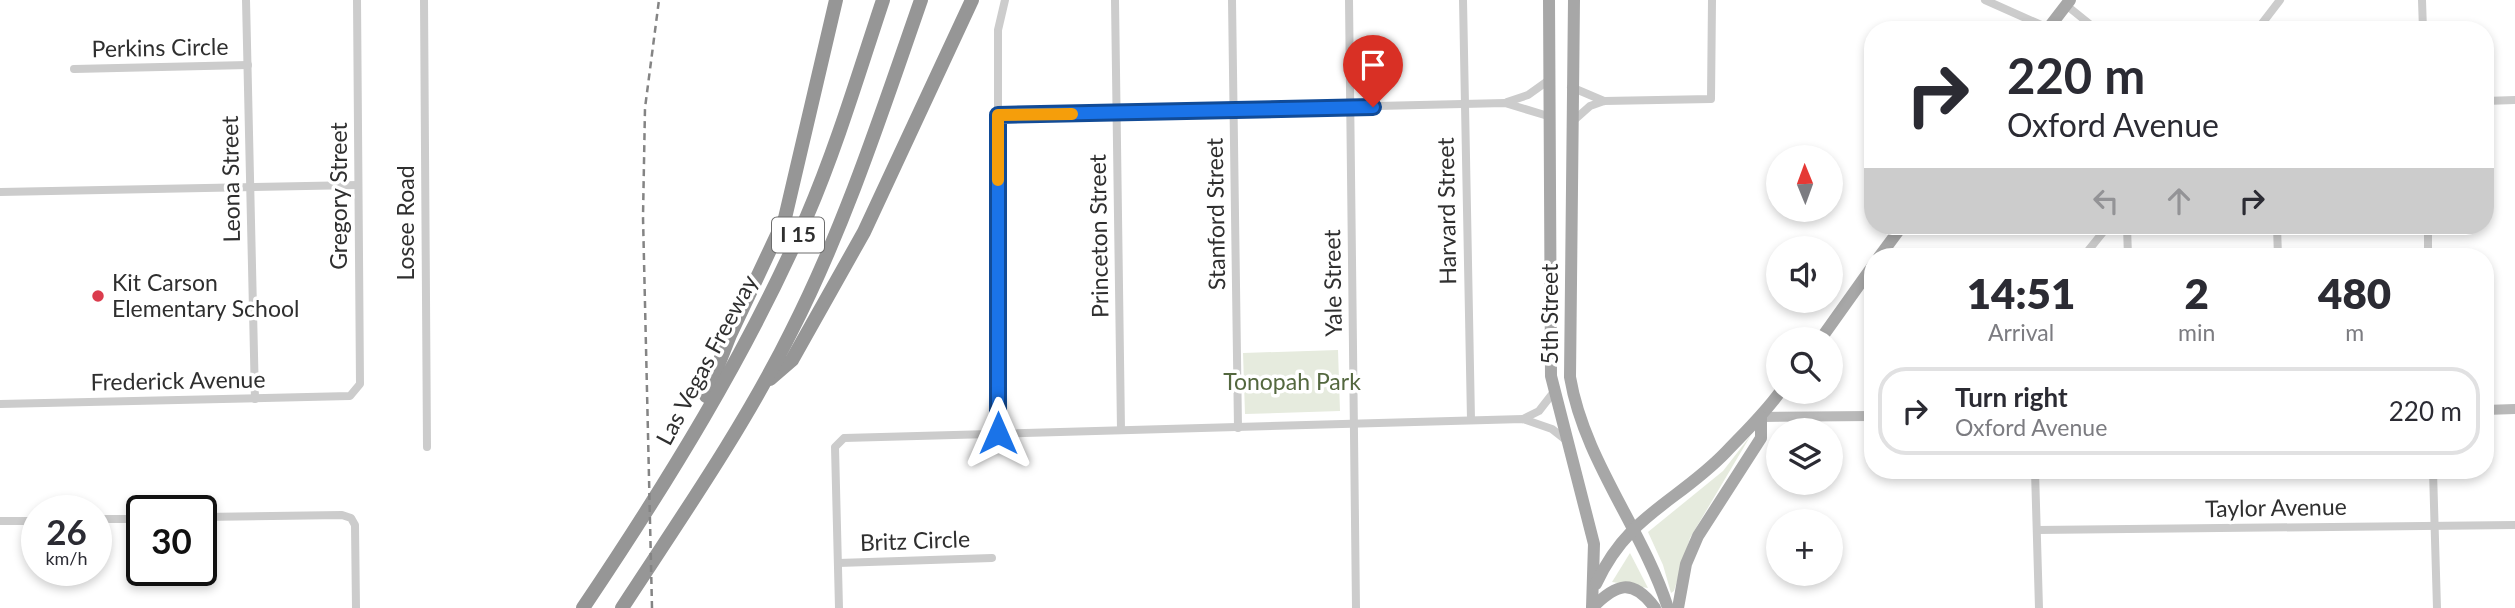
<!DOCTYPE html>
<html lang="en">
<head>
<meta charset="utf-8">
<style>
  body { margin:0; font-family:Lato,sans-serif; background:#f7f7f7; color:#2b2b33; height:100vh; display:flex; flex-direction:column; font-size:26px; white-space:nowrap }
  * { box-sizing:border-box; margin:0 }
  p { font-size:23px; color:#7c7c81 }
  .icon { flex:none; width:38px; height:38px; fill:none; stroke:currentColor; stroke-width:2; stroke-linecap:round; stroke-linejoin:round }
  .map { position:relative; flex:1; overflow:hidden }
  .panel { position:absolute; left:1864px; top:248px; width:630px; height:231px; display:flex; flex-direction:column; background:#fff; border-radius:28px; box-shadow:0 4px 10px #0003 }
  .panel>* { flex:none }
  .top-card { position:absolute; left:1864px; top:21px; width:630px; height:214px; border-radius:28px; box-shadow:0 4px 10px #0003; background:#fff; color:#2b2b33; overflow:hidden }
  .needle { width:46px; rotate:359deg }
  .buttons { position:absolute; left:1766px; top:145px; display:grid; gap:14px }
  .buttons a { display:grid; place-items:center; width:77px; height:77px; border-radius:50%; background:#fff; box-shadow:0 4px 10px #0003; font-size:35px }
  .speed { position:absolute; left:21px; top:495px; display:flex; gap:14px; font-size:35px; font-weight:700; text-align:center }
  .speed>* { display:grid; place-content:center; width:91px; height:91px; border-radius:50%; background:#fff; box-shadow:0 4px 10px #0003; line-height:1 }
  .speed small { font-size:18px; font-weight:400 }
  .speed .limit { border:4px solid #111; border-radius:10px; background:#fff; color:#111 }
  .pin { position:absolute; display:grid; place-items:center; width:60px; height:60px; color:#fff; margin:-72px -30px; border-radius:50% 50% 50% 0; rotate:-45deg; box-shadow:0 0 7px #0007 }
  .pin .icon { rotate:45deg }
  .me { position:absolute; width:77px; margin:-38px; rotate:0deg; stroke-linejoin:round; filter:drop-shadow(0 0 5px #0008) }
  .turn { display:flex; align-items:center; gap:24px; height:147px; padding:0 28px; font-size:32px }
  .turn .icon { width:91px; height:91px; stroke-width:2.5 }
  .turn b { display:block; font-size:49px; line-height:60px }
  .lanes { display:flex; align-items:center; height:66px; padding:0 28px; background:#0003; justify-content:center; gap:35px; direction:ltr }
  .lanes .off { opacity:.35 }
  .eta { display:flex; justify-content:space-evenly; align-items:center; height:119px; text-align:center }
  .eta b { font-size:42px; font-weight:800; line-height:49px }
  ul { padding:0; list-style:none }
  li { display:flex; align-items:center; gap:21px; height:88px; margin:0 14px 10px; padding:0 14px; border:4px solid #e1e1e2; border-radius:28px }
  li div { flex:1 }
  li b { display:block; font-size:26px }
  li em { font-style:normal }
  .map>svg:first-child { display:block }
  .green { fill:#e6ebde }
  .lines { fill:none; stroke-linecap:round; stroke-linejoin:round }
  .street { stroke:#ccc; stroke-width:8 }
  .secondary { stroke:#b9b9b9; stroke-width:10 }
  .primary { stroke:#a7a7a7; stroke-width:12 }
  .highway { stroke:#969696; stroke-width:14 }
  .rail { stroke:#848484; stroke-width:2.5; stroke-dasharray:7 5; stroke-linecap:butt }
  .route-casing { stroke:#114b97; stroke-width:18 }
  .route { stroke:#1a73e8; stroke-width:12 }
  .slow { stroke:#f59e0b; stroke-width:12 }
  .poi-dot { fill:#db3c4d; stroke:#fff; stroke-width:2.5 }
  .labels { text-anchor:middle; stroke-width:7; stroke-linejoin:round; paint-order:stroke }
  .shield { fill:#fff; stroke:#6d6d6d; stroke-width:2 }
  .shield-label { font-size:21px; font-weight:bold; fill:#2f2f2f }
  .street-label { font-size:23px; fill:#2f2f2f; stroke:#fff }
  .poi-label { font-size:23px; fill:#2f2f2f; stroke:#fff; text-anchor:start }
  .park-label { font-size:23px; fill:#54683f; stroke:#fff }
</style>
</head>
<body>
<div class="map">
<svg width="2515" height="608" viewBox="0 0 2515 608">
  <rect width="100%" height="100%" fill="#fff"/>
  <g class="green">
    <path d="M1338,350l2,61 -95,3 -2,-61z"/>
    <path d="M1751,435l-61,103 -16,53 -3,2 -8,-28 -15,-33 75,-61z"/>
    <path d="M1630,553l18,35 -36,-6z"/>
  </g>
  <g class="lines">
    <g class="street">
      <path d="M246,0l9,399"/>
      <path d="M424,0l3,447"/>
      <path d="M1115,0l6,430"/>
      <path d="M1232,0l6,428"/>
      <path d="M1349,0l7,608"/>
      <path d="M1463,0l8,420"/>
      <path d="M1985,0l63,28"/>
      <path d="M2422,0l1,30"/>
      <path d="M2066,5l31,25"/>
      <path d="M2257,30l23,-30"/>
      <path d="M74,69l174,-4"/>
      <path d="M1571,87l33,14"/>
      <path d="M2485,101l30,-1"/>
      <path d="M1507,102l21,-7 21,-15"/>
      <path d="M998,115l507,-12 43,13"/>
      <path d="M1572,122l18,-16 14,-5 107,-2 1,-99"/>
      <path d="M0,192l358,-7"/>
      <path d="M2127,226l1,31"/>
      <path d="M2277,226l1,31"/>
      <path d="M2428,226v31"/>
      <path d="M2083,257l25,-31"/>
      <path d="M0,404l350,-8 10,-12 -3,-384"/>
      <path d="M1523,419l16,-8 14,-18"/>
      <path d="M998,433v-403l7,-30"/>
      <path d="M2035,471l4,137"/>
      <path d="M2433,471l4,137"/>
      <path d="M201,517l141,-2 9,3 4,7 1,83"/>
      <path d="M96,519h46"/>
      <path d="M0,521h37"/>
      <path d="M2037,530l478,-5"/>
      <path d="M838,563l154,-5"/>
      <path d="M839,608l-4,-161 9,-9 679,-19 29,10 14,11"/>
    </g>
    <g class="secondary">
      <path d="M2485,410l30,-1"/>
      <path d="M1761,417l111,-1"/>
    </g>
    <g class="primary">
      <path d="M1549,0l2,376 43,168 -2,64"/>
      <path d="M1574,0l-4,377c14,83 72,151 98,231"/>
      <path d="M2047,30l23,-30"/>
      <path d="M1879,257l23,-31"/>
      <path d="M1820,340l52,-73"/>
      <path d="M1596,584c32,-70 82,-82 130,-132 19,-20 38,-38 54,-60"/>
      <path d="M1592,608c24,-24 40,-31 63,0"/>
      <path d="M1678,608l8,-44 12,-28 63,-98v-21"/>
    </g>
    <g class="highway">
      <path d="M770,379l22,-19 72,-128 108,-232"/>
      <path d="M706,396l24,-61 55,-117 51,-218"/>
      <path d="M583,608c84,-125 164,-254 224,-392 30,-70 52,-144 76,-216"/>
      <path d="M622,608c58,-89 122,-181 169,-276 54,-106 91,-220 130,-332"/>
    </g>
    <path class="rail" d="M652,608l-9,-391 2,-109 14,-108"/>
  </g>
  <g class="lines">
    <defs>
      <path id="route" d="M998,433v-318l375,-8"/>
    </defs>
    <use href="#route" class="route-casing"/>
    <use href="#route" class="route"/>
    <path class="slow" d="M998,180v-65l74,-1"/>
  </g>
  <circle class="poi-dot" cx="98" cy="296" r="7"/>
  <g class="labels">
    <rect class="shield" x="772" y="217.5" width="52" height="35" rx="5"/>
    <g class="shield-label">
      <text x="798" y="242">I 15</text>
    </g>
    <g class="street-label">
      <text transform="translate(160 48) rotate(-1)" y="8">Perkins Circle</text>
      <text transform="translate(231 179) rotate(-91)" y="8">Leona Street</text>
      <text transform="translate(339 196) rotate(-90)" y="8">Gregory Street</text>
      <text transform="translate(1447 211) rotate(-91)" y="8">Harvard Street</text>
      <text transform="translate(1216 214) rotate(-91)" y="8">Stanford Street</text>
      <text transform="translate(406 223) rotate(-90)" y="8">Losee Road</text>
      <text transform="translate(1099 236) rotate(-91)" y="8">Princeton Street</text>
      <text transform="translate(1333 283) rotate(-91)" y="8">Yale Street</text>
      <text transform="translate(1550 314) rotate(-90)" y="8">5th Street</text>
      <text transform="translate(707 360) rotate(-62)" y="8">Las Vegas Freeway</text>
      <text transform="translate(178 381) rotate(-1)" y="8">Frederick Avenue</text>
      <text transform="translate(2276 508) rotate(-1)" y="8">Taylor Avenue</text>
      <text transform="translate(915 541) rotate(-2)" y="8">Britz Circle</text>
    </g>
    <g class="poi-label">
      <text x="112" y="291">Kit Carson<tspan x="112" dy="26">Elementary School</tspan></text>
    </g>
    <g class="park-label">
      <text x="1292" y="390">Tonopah Park</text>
    </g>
  </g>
</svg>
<div class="buttons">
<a><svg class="needle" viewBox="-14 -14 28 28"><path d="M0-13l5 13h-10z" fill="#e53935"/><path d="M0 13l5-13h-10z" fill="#7c7c81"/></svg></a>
<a><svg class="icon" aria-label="sound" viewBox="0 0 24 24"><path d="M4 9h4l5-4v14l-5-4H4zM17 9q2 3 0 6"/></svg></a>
<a><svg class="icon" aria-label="search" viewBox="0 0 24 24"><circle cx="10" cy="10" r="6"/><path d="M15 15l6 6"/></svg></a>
<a><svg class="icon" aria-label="layers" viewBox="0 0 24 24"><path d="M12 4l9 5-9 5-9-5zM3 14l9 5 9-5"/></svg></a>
<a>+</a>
</div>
<div class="speed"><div>26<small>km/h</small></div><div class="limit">30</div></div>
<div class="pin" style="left:1373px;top:107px;background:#d93025"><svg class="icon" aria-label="arrive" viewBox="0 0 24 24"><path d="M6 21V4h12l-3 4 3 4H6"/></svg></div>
<svg class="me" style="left:998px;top:433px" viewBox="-20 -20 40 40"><path d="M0-17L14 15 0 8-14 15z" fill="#1a73e8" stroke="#fff" stroke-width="4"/></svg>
<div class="top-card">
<div class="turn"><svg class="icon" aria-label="right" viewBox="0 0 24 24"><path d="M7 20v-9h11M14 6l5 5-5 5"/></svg><div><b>220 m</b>Oxford Avenue</div></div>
<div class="lanes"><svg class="icon off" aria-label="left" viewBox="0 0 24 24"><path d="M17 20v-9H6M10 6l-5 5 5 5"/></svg><svg class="icon off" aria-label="ahead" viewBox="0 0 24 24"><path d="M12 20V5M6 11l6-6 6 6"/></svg><svg class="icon" aria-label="right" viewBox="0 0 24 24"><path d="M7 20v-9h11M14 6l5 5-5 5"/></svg></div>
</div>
<section class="panel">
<div class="eta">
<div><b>14:51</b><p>Arrival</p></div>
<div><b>2</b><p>min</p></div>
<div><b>480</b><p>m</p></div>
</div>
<ul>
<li><svg class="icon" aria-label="right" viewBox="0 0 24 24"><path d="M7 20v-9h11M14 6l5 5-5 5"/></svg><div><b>Turn right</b><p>Oxford Avenue</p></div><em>220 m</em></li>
</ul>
</section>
</div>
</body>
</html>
